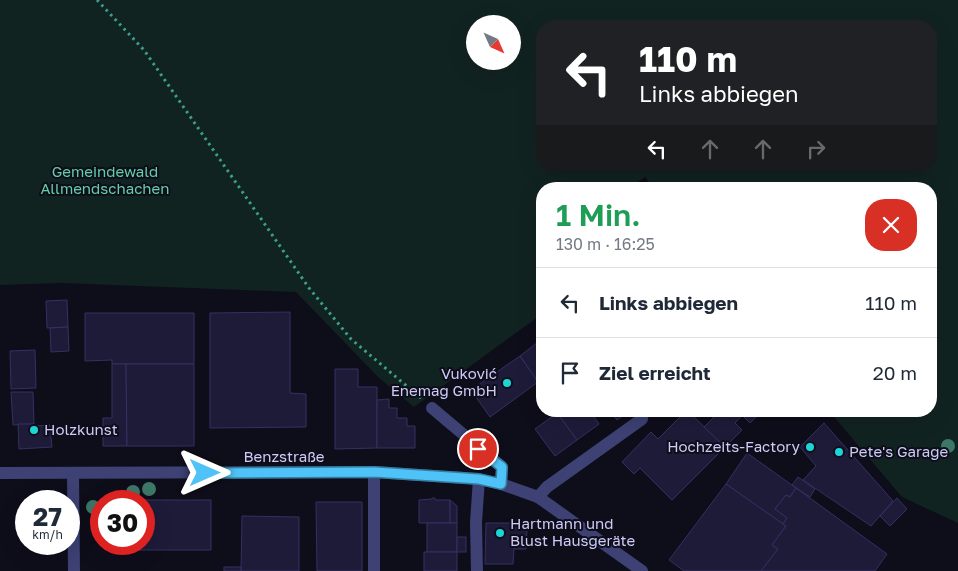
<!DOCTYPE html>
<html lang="de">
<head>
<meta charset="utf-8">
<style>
  body { margin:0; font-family:"Golos Text",sans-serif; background:#f6f6f7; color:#1f2937; height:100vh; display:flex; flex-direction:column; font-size:19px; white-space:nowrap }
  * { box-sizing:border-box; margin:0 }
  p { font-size:16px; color:#747a83 }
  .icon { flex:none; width:28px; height:28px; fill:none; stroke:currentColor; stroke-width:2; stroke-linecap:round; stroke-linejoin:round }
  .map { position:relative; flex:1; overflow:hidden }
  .panel { position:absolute; left:536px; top:182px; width:401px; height:235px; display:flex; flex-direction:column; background:#fff; border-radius:20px; box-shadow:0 5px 20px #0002 }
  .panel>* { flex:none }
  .guide { position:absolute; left:536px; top:20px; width:401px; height:152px; border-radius:20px; box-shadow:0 5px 20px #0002; background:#202124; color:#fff; overflow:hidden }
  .needle { width:32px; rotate:135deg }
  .buttons { position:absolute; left:466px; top:15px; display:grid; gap:10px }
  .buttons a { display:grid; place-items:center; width:55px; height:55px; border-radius:50%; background:#fff; box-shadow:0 5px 20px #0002; font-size:25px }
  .speed { position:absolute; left:15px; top:490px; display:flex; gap:10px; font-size:25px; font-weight:700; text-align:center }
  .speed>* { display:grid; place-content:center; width:65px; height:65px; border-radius:50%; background:#fff; box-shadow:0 5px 20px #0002; line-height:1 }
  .speed small { font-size:12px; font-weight:400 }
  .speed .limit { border:8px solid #d22; background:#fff; color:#111 }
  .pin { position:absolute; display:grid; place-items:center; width:42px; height:42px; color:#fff; margin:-21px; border:2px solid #fff; border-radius:50%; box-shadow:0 1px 5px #0007 }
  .me { position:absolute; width:55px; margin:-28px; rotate:90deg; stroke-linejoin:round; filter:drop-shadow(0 0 4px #0008) }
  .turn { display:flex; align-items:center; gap:18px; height:105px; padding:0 20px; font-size:22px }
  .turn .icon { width:65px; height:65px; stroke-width:2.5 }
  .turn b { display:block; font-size:35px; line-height:42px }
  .lanes { display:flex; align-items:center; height:48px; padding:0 20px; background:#0003; justify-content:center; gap:25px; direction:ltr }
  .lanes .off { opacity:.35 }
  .round { display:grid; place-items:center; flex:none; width:52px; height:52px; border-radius:20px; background:#f6f6f7 }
  .head { display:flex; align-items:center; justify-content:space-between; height:85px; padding:0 20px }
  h1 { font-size:30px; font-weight:600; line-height:38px; color:#1e9e55 }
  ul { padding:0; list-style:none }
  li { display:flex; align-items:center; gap:15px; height:70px; padding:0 20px; border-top:1px solid #e0e1e3 }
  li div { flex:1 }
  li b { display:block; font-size:19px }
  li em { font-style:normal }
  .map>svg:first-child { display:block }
  .green { fill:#112321; fill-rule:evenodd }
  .building { fill:#1e1b39; stroke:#353062 }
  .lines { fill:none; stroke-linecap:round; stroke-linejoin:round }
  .path { stroke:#3a9f8e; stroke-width:3; stroke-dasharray:2.5 4; stroke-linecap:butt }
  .minor { stroke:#3d4174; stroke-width:12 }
  .tree { fill:#3d7768 }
  .route-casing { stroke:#337fa1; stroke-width:12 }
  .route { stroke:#4fc3f7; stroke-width:9 }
  .poi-dot { fill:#1bd6d5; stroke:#0e0d1a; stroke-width:2 }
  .labels { text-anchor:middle; stroke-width:4; stroke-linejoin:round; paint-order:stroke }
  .park-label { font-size:15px; fill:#63cea8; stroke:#0e0d1a }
  .poi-label { font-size:15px; fill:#cdccf9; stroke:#0e0d1a; text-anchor:start }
  .street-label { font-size:15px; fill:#cdccf9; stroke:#0e0d1a }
</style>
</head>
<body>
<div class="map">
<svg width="958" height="571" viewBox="0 0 958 571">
  <rect width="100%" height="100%" fill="#0e0d1a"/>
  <path class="green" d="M0,0h958v523l-56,-26 -73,-86h102v-222h-277l-9,-12 -17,12h-86v125l-128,93 -36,-30 -82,-85 -234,-9 -62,2zM475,24h37v37h-37zM542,26h389v140h-389z"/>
  <g class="building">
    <path d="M67,300l1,27 -21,1 -1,-27z"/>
    <path d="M290,312v81l16,1v33l-96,1v-115z"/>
    <path d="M85,313h109v51h-82v-4l-27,1z"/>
    <path d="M68,327l1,24 -18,1 -1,-24z"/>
    <path d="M542,339v40l-4,3 -18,-26z"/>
    <path d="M35,350l1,38 -25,1 -1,-38z"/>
    <path d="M520,356l18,26 -48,35 -19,-27z"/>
    <path d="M112,364h14l1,82h-24v-28h9z"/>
    <path d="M126,364h68v82h-67z"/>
    <path d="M335,369h23v18h19v61l-42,1z"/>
    <path d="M11,392h22l1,32 -21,1z"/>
    <path d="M389,399v9h8v10h10v8h8v22h-38v-48z"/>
    <path d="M559,411h31l9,13 -22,16 -20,-27z"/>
    <path d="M610,411h25l-6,5 -3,-3 -9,7z"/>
    <path d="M686,411h2l37,36 -53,53 -32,-32 -6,6 -12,-12 29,-30 7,7z"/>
    <path d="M724,411h22l-11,12 7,7 -17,17 -21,-20 12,-12 2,2z"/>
    <path d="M746,411h12l-3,3 2,2 -7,7 -8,-8z"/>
    <path d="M557,413l20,27 -22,16 -20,-27z"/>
    <path d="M824,423l69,78 -22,25 -68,-46 13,-14 -16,-19z"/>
    <path d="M18,424h16l1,2 15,-1 2,22 -33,2z"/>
    <path d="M747,453l49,35 -6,9 -4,-2 -11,14 12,9 -4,6 -57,-40z"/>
    <path d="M798,477l17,12 -5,8 -18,-12z"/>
    <path d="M726,484l60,42 -14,19 6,4 -17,22h-77l-15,-11z"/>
    <path d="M796,488l91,66 -12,17h-114l17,-22 -6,-4 14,-19 -3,-2 4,-6 -12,-9 11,-14 4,2z"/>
    <path d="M432,498h3v2h15v23h-31v-23l13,-1z"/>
    <path d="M897,498l10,11 -17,17 -10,-10z"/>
    <path d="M120,500h91v50h-91v-6h24v-43h-24z"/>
    <path d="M450,500l7,6v17h-7z"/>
    <path d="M316,502h46v69h-45z"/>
    <path d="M242,516l57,1v54h-58z"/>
    <rect x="427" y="523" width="30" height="29"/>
    <path d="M486,523h27l-1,5h15l-1,21h-12l-1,15h-28z"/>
    <rect x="457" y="537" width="9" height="15"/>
    <rect x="424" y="552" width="33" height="19"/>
    <rect x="224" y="567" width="17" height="4"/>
  </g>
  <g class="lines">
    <path class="path" d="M97,0l47,50 165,238 42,51 71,60"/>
    <g class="minor">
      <path d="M432,408l70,59 -1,17"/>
      <path d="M0,473l374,-1 105,7 22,5 37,13 104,74"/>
      <path d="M73,474l1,97"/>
      <path d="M538,497l9,-10 95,-68"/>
      <path d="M374,571v-99"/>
      <path d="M477,571l-1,-49 3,-43"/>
    </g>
  </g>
  <g class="tree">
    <circle cx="948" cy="446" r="7"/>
    <circle cx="149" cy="489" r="7"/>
    <circle cx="133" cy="492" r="7"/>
    <circle cx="93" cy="507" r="7"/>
  </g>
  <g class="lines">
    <defs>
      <path id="route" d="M205,473l169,-1 105,7 22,5 1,-17 -24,-18"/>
    </defs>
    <use href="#route" class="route-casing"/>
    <use href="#route" class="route"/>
  </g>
  <g class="poi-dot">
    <circle cx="507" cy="383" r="5"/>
    <circle cx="34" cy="430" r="5"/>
    <circle cx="810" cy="447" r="5"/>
    <circle cx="839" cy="452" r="5"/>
    <circle cx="500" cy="533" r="5"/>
  </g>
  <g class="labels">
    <g class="park-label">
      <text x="105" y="177">Gemeindewald<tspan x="105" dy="17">Allmendschachen</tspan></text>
    </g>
    <g class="poi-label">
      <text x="497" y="379" text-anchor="end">Vuković<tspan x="497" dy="17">Enemag GmbH</tspan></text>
      <text x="44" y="435">Holzkunst</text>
      <text x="800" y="452" text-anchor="end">Hochzeits-Factory</text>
      <text x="849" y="457">Pete's Garage</text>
      <text x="510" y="529">Hartmann und<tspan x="510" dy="17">Blust Hausgeräte</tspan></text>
    </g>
    <g class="street-label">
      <text x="284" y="462">Benzstraße</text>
    </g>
  </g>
</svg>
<div class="buttons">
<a><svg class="needle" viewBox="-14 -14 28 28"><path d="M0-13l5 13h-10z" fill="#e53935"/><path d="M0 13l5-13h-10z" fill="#747a83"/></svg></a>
</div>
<div class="speed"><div>27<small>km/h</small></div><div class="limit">30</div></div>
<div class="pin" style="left:478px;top:449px;background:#d93025"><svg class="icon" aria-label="arrive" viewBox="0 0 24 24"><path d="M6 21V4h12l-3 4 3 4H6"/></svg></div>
<svg class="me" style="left:205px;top:473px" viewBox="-20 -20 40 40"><path d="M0-17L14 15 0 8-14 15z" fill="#4fc3f7" stroke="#fff" stroke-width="4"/></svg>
<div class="guide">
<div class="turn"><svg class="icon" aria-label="left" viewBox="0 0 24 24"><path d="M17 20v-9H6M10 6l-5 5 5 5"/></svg><div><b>110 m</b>Links abbiegen</div></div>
<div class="lanes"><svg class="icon" aria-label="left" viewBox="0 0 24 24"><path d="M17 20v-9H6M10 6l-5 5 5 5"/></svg><svg class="icon off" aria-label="ahead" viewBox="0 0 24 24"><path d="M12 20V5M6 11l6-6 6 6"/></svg><svg class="icon off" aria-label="ahead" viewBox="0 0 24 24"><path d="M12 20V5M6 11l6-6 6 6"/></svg><svg class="icon off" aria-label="right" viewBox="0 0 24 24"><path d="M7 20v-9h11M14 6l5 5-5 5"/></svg></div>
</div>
<section class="panel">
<div class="head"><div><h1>1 Min.</h1><p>130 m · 16:25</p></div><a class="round" style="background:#d93025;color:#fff"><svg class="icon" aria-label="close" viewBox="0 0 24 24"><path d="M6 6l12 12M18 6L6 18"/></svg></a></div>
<ul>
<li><svg class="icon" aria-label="left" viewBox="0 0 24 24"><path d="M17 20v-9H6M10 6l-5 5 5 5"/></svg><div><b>Links abbiegen</b></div><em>110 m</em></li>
<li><svg class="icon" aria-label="arrive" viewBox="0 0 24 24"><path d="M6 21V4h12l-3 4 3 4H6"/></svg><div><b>Ziel erreicht</b></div><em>20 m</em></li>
</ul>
</section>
</div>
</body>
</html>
